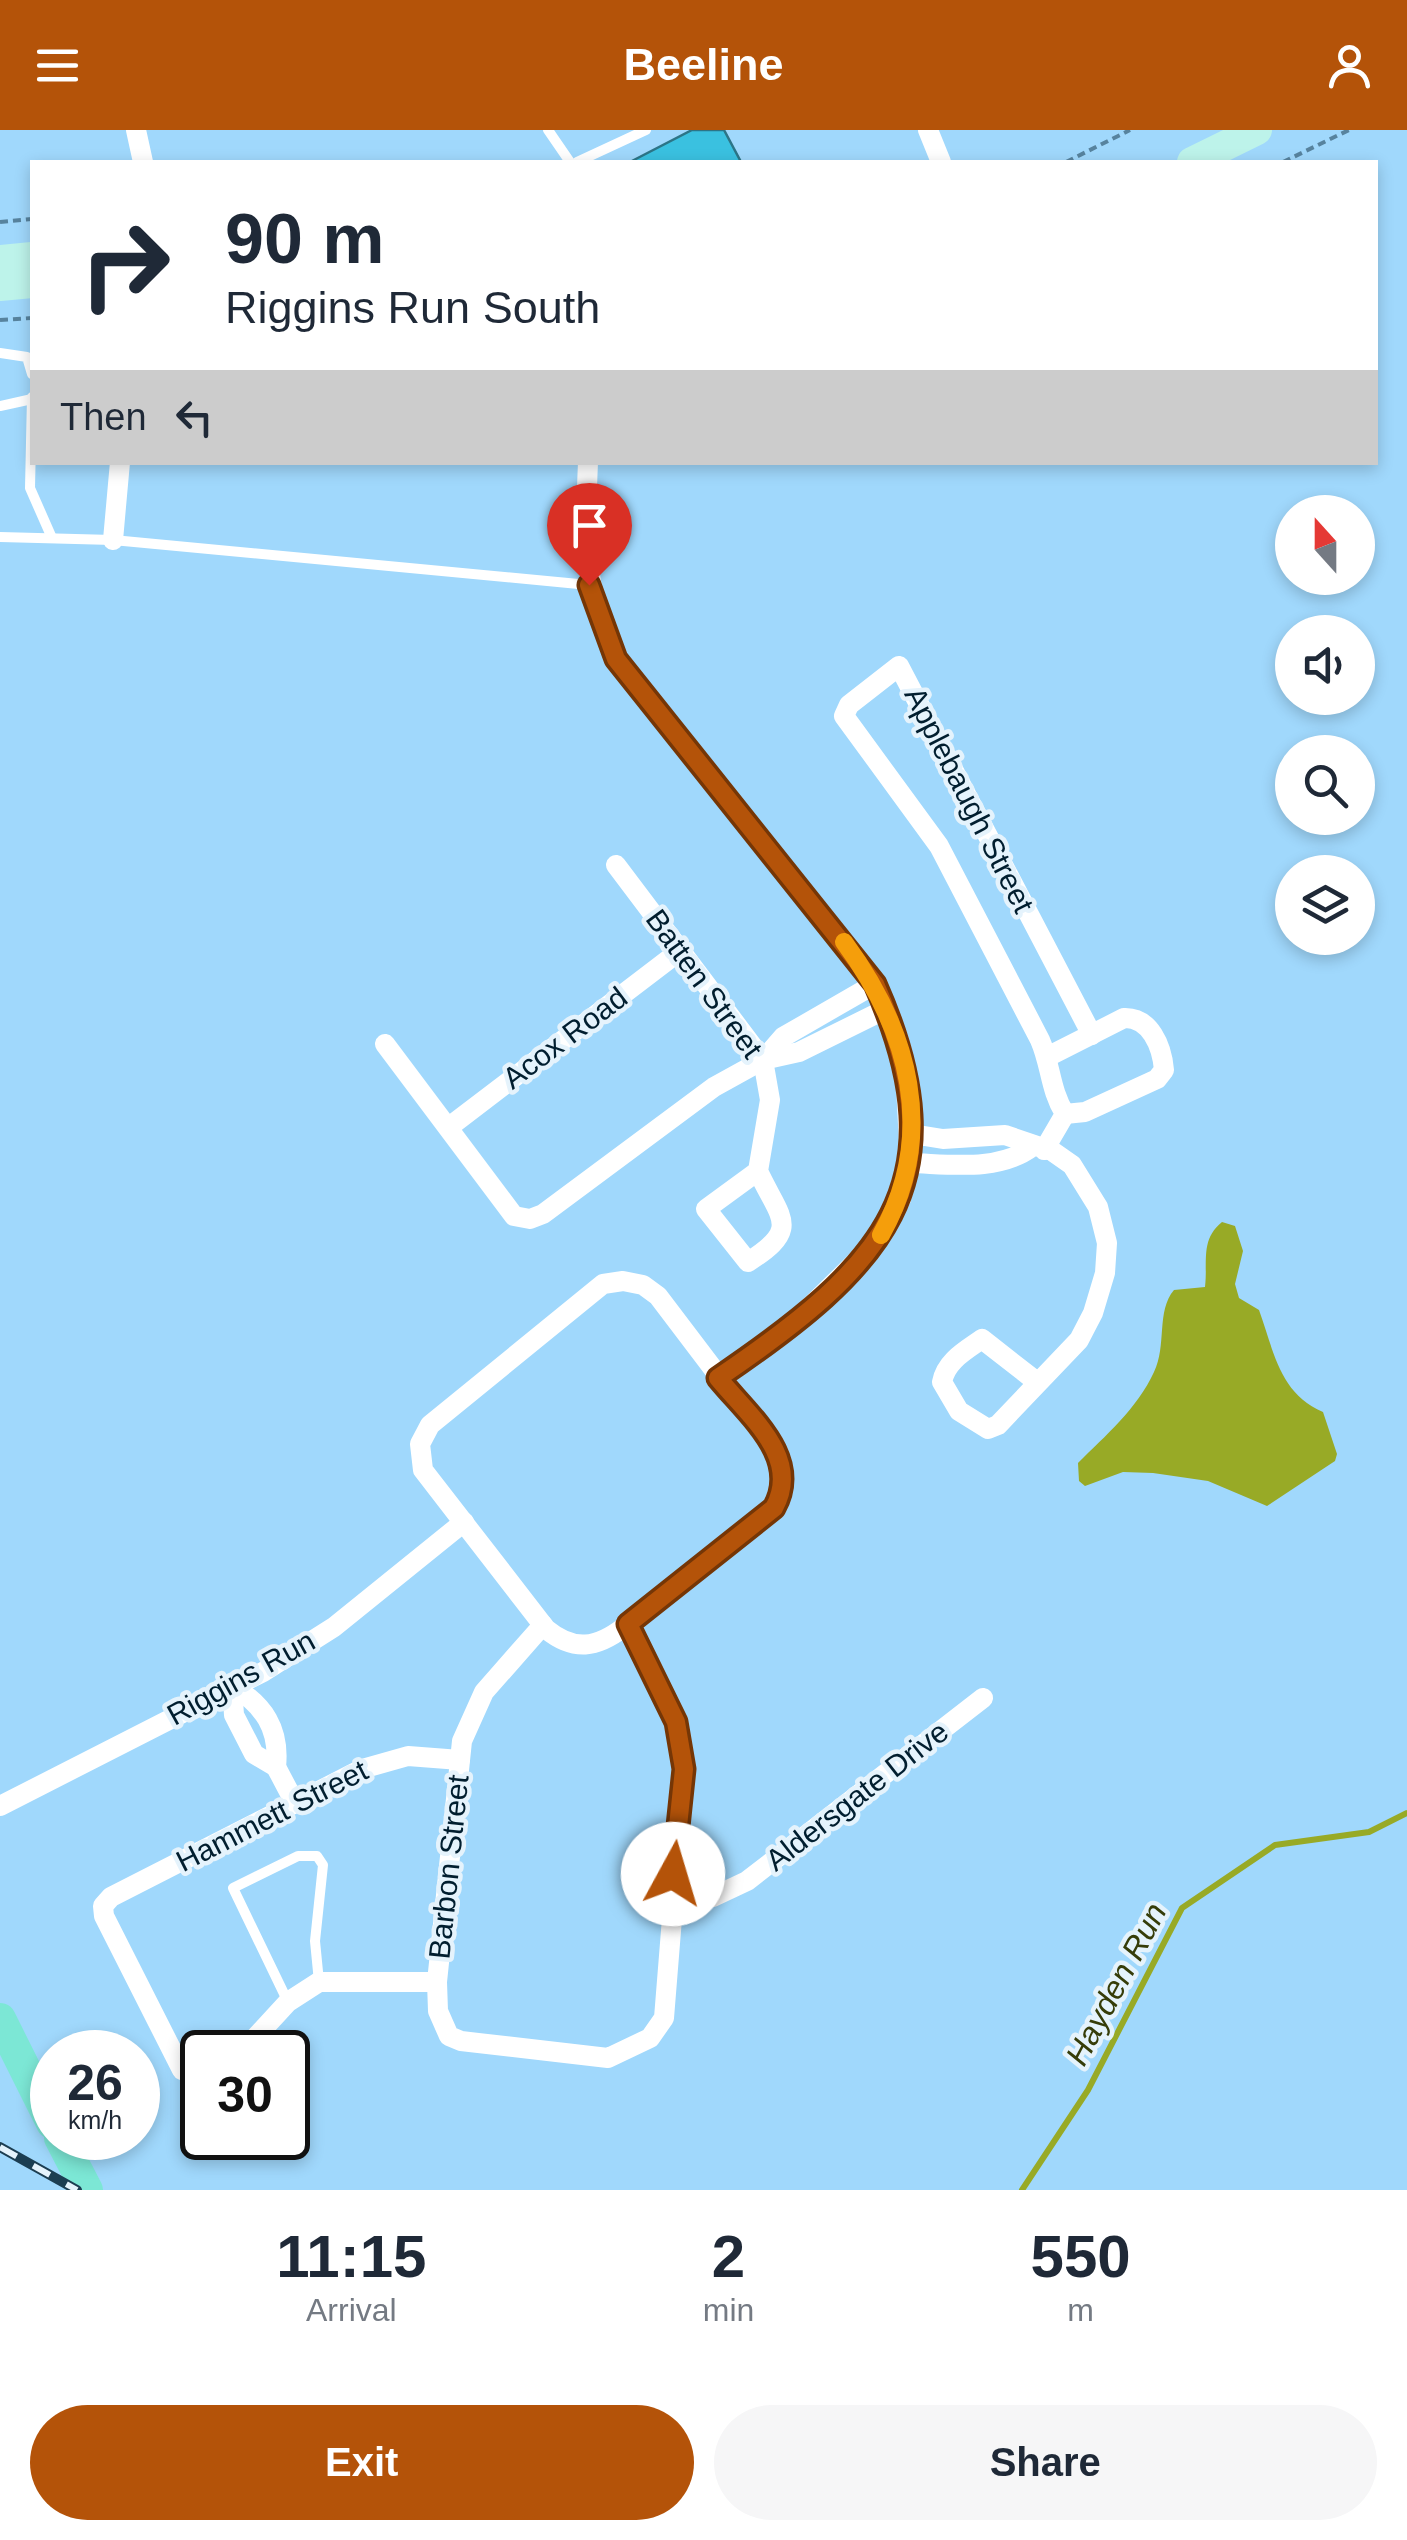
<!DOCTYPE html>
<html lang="en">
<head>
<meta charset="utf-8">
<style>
  body { margin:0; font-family:Arial,sans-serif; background:#f6f6f7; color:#1f2937; height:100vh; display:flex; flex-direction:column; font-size:38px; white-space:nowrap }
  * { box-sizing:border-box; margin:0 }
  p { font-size:32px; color:#747a83 }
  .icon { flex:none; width:55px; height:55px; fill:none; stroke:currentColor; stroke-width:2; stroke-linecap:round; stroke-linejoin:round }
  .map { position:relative; height:2060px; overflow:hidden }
  .drawer { display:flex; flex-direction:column; background:#fff; flex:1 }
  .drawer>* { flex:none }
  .top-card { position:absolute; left:30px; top:30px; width:1348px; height:305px; border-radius:0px; box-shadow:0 5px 15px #0003; background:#fff; color:#1f2937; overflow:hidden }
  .needle { width:65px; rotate:339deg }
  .tools { position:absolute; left:1275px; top:365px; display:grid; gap:20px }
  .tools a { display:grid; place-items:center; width:100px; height:100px; border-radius:50%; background:#fff; box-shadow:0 5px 15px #0003; font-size:50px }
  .speed { position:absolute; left:30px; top:1900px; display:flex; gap:20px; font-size:50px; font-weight:700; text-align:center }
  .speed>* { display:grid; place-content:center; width:130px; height:130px; border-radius:50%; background:#fff; box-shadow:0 5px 15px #0003; line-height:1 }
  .speed small { font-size:25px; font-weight:400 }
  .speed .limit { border:5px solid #111; border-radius:15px; background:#fff; color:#111 }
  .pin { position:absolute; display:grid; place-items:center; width:85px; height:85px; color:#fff; margin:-102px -42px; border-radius:50% 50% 50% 0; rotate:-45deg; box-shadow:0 0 10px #0007 }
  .pin .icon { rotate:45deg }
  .me { position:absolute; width:110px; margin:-55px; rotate:6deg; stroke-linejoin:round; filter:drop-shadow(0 0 8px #0008) }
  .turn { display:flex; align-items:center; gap:35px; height:210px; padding:0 30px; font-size:45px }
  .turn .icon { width:130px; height:130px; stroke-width:2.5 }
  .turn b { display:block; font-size:70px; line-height:85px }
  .then { display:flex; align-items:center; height:95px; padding:0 30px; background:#0003; gap:20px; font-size:38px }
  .eta { display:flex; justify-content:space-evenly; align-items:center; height:170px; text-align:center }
  .eta b { font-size:60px; font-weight:800; line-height:70px }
  .button { display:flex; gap:20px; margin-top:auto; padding:20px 30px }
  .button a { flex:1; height:115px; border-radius:60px; background:#b45309; color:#fff; font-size:40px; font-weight:800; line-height:115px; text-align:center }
  .button a+a { background:#f6f6f7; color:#1f2937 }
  header { display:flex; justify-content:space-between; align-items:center; height:130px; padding:0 30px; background:#b45309; color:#fff; font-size:45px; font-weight:800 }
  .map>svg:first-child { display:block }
  .water { fill:#98aa26 }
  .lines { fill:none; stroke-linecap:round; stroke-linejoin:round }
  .stream { stroke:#98aa26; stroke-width:6 }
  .building { fill:#3ac1e0; stroke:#2c7587; stroke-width:2.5 }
  .path { stroke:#57839e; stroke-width:4; stroke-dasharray:8 5; stroke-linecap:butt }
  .service { stroke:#fff; stroke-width:10 }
  .minor { stroke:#fff; stroke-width:20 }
  .secondary { stroke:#bdf3ea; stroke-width:30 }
  .primary { stroke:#7ce7d5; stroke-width:32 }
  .rail-casing { stroke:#1c3e52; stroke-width:10 }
  .rail { stroke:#e5f3fc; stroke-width:6; stroke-dasharray:19; stroke-linecap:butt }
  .route-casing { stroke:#753606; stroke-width:25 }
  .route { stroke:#b45309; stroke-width:18 }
  .slow { stroke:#f59e0b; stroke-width:18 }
  .labels { text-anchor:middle; stroke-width:9; stroke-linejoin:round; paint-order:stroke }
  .street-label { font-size:30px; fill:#011e2f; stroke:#e5f3fc }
  .water-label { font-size:32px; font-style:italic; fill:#363d09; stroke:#e5f3fc }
</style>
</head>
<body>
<header><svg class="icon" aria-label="menu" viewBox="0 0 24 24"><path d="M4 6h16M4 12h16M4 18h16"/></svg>Beeline<svg class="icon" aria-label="person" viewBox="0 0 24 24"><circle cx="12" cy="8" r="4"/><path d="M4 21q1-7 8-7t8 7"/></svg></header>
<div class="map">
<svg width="1407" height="2060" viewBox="0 0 1407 2060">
  <rect width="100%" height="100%" fill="#a0d8fc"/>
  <path class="water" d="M1222,1092l13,4 8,25 -8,33 4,14 20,12c15,41 20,83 64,102l14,42 -2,7 -68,45 -59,-25 -55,-8 -30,-1 -38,14 -6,-5 -1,-18c27,-27 59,-54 76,-91 13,-26 2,-61 20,-82l31,-3c3,-26 -5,-47 17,-65z"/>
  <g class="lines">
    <path class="stream" d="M1022,2060l66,-100 94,-182 93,-63 94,-13 38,-19"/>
  </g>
  <path class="building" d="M692,0h32l17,32h-111z"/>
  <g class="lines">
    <g class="path">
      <path d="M1066,32l64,-32"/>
      <path d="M1283,32l66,-32"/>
      <path d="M0,92l32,-3"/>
      <path d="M0,190l32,-2"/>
    </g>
    <g class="service">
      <path d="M548,0l22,32"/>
      <path d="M577,32l69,-32"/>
      <path d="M0,223l27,4 5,17"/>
      <path d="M32,267l-2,91 22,50"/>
      <path d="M0,276l32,-7"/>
      <path d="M0,407l113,3 476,45"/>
      <path d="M288,1872l-55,-114 65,-32h19l6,9 -8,76 4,41"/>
    </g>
    <g class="minor">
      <path d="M136,0l7,32"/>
      <path d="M928,0l13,32"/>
      <path d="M588,332c-3,71 -5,132 28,197l259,325 30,82 5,97 -9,36 -22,40 -100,98 -60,41"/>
      <path d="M113,410l7,-78"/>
      <path d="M616,735l147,195 7,40 -12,71 -52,38 42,53c54,-34 32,-43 10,-91"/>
      <path d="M385,914l129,172 16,3 13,-5 171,-127 49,-27 36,-8 87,-43"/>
      <path d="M1047,927l77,-39c26,-1 38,28 40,52l-7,9 -72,33 -20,2"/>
      <path d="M763,930l20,-23 92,-53"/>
      <path d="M449,997l232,-177"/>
      <path d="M912,1004l31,5 62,-4 47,16 20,14 26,42 9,36 -2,30 -12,40 -14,27 -81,85 -10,4 -29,-18 -17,-29c4,-21 23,-31 40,-43l55,43"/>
      <path d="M1044,1020l21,-36c-15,-24 -14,-49 -25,-74l-101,-194 -95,-130 5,-11 50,-39 193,369"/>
      <path d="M910,1033c39,1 88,9 122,-16"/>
      <path d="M623,1151l20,4 15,11 113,149c15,25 17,38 4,63l-151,119c-27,21 -50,25 -78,2l-123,-159 -3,-26 10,-19 173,-141z"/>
      <path d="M543,1495l-59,67 -22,49 -25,241 1,29 11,25 12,5 147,17 42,-20 14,-20 20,-249 -8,-47 -48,-98"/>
      <path d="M232,1556l2,29 20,39 22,13 19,36"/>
      <path d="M232,1556c32,19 48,43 44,81"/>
      <path d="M0,1676l263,-134 71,-45 130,-105"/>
      <path d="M671,1766l42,1 34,-16 236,-183"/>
      <path d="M242,1922l46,-50 31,-20h118"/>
      <path d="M202,1940l-8,4 -12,-4 -78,-154 -1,-10 8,-9 251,-128 46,-13 52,4"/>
    </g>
    <g class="secondary">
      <path d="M1192,32l65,-32"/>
      <path d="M0,130l32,-3"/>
      <path d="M0,156l32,-3"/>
    </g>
    <g class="primary">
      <path d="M0,1889l52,104"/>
      <path d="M60,2008l27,52"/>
    </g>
    <defs>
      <path id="rail" d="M0,2017l77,43"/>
    </defs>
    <use href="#rail" class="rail-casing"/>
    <use href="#rail" class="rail"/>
  </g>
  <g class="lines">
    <defs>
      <path id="route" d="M589,455l27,74 259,325c89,201 6,283 -157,394 32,39 84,80 56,130l-146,116 48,98 8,47 -11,105"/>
    </defs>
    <use href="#route" class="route-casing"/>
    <use href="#route" class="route"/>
    <path class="slow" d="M844,812c65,88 94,192 37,293"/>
  </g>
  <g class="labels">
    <g class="street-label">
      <text transform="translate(969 670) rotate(63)" y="10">Applebaugh Street</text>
      <text transform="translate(704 854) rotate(54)" y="10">Batten Street</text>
      <text transform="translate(565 908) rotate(-37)" y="10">Acox Road</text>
      <text transform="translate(241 1548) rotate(-29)" y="10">Riggins Run</text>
      <text transform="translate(857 1666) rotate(-38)" y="10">Aldersgate Drive</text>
      <text transform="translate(272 1686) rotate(-27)" y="10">Hammett Street</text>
      <text transform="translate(449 1737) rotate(-84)" y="10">Barbon Street</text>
    </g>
    <g class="water-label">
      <text transform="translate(1116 1854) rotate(-62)" y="11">Hayden Run</text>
    </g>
  </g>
</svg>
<div class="tools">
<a><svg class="needle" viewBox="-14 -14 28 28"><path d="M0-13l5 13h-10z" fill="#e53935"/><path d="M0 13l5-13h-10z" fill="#747a83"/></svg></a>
<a><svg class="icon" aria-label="sound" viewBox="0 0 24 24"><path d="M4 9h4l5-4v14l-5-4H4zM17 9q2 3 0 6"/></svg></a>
<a><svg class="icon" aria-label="search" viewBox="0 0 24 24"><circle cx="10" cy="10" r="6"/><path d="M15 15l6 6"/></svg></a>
<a><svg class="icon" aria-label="layers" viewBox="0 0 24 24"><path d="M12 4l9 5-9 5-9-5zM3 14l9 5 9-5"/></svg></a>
</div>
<div class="speed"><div>26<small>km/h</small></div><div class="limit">30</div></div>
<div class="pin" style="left:589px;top:455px;background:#d93025"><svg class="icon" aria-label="arrive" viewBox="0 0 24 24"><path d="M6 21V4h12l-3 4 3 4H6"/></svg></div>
<svg class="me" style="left:673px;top:1744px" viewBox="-20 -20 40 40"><circle r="19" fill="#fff"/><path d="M0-13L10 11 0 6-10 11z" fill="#b45309"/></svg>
<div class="top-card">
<div class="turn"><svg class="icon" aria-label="right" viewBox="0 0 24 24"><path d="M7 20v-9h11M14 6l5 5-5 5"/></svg><div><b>90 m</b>Riggins Run South</div></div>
<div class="then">Then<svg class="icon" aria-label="left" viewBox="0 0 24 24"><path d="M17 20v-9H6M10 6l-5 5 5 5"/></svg></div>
</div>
</div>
<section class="drawer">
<div class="eta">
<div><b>11:15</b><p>Arrival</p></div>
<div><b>2</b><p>min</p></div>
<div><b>550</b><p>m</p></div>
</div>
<div class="button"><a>Exit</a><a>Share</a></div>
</section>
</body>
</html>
